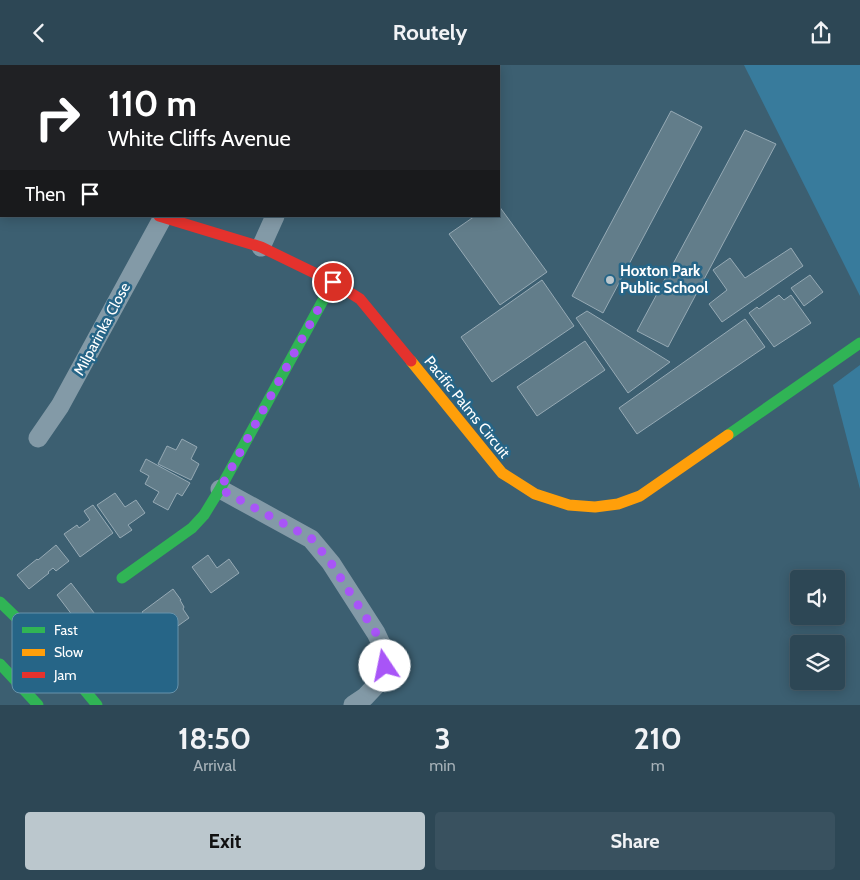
<!DOCTYPE html>
<html lang="en">
<head>
<meta charset="utf-8">
<style>
  body { margin:0; font-family:Cabin,sans-serif; background:#39515f; color:#f1f3f6; height:100vh; display:flex; flex-direction:column; font-size:19px; white-space:nowrap }
  * { box-sizing:border-box; margin:0 }
  p { font-size:16px; color:#a7b2b9 }
  .icon { flex:none; width:28px; height:28px; fill:none; stroke:currentColor; stroke-width:2; stroke-linecap:round; stroke-linejoin:round }
  .map { position:relative; height:640px; overflow:hidden }
  .drawer { display:flex; flex-direction:column; background:#2d4755; flex:1 }
  .drawer>* { flex:none }
  .banner { position:absolute; left:0px; top:0px; width:500px; height:152px; box-shadow:0 2px 12px #0003,0 0 0 1px #485f6c; background:#202124; color:#fff; overflow:hidden }
  .controls { position:absolute; left:790px; top:505px; display:grid; gap:10px }
  .controls a { display:grid; place-items:center; width:55px; height:55px; border-radius:5px; background:#2d4755; box-shadow:0 2px 12px #0003,0 0 0 1px #485f6c; font-size:25px }
  .pin { position:absolute; display:grid; place-items:center; width:42px; height:42px; color:#fff; margin:-21px; border:2px solid #fff; border-radius:50%; box-shadow:0 1px 5px #0007 }
  .me { position:absolute; width:55px; margin:-28px; rotate:349deg; stroke-linejoin:round; filter:drop-shadow(0 0 4px #0008) }
  .turn { display:flex; align-items:center; gap:18px; height:105px; padding:0 25px; font-size:22px }
  .turn .icon { width:65px; height:65px; stroke-width:2.5 }
  .turn b { display:block; font-size:35px; line-height:42px }
  .then { display:flex; align-items:center; height:48px; padding:0 25px; background:#0003; gap:10px; font-size:19px }
  .eta { display:flex; justify-content:space-evenly; align-items:center; height:85px; text-align:center }
  .eta b { font-size:30px; font-weight:700; line-height:35px }
  .action { display:flex; gap:10px; margin-top:auto; padding:10px 25px }
  .action a { flex:1; height:58px; border-radius:5px; background:#bbc7cd; color:#111; font-size:20px; font-weight:700; line-height:58px; text-align:center }
  .action a+a { background:#39515f; color:#f1f3f6 }
  header { display:flex; justify-content:space-between; align-items:center; height:65px; padding:0 25px; background:#2d4755; font-size:22px; font-weight:700 }
  .map>svg:first-child { display:block }
  .green { fill:#387b9c }
  .building { fill:#627d8a; stroke:#96aab5 }
  .lines { fill:none; stroke-linecap:round; stroke-linejoin:round }
  .street { stroke:#839aa7; stroke-width:19 }
  .fast { stroke:#30b455; stroke-width:11 }
  .slow { stroke:#ff9f0a; stroke-width:11 }
  .jam { stroke:#e5322d; stroke-width:11 }
  .route { stroke:#a855f7; stroke-width:9; stroke-dasharray:0 16.2 }
  .poi-dot { fill:#bbc7cd; stroke:#266587; stroke-width:2 }
  .labels { text-anchor:middle; stroke-width:5; stroke-linejoin:round; paint-order:stroke }
  .poi-label { font-size:15px; font-weight:bold; fill:#fff; stroke:#266587; text-anchor:start }
  .street-label { font-size:15px; fill:#fff; stroke:#266587 }
  .key { fill:#266587; stroke:#6793ab; stroke-width:1 }
  .key-label { font-size:14px; fill:#fff }
</style>
</head>
<body>
<header><svg class="icon" aria-label="back" viewBox="0 0 24 24"><path d="M15 5l-7 7 7 7"/></svg>Routely<svg class="icon" aria-label="share" viewBox="0 0 24 24"><path d="M12 15V3M7 8l5-5 5 5M5 13v7h14v-7"/></svg></header>
<div class="map">
<svg width="860" height="640" viewBox="0 0 860 640">
  <rect width="100%" height="100%" fill="#3c5f71"/>
  <g class="green">
    <path d="M744,0h116v231z"/>
    <path d="M860,300v124l-27,-104z"/>
  </g>
  <g class="building">
    <path d="M671,46l31,16 -99,186 -31,-17z"/>
    <path d="M745,65l31,14 -108,203 -31,-16z"/>
    <path d="M499,141l48,66 -47,33 -51,-71 26,-18h24z"/>
    <path d="M791,183l12,18 -81,56 -13,-18 18,-14 -14,-20 17,-12 15,20z"/>
    <path d="M810,210l13,17 -19,14 -13,-18z"/>
    <path d="M542,215l32,46 -82,56 -31,-45z"/>
    <path d="M779,230l5,5 7,-5 20,28 -37,24 -25,-34 8,-6 2,2z"/>
    <path d="M587,246l83,51 -42,31 -52,-75z"/>
    <path d="M745,254l20,28 -128,87 -18,-26z"/>
    <path d="M585,276l20,29 -68,46 -20,-29z"/>
    <path d="M182,374l15,8 -6,12 8,5 -8,16 -33,-16 9,-18 9,4z"/>
    <path d="M146,394l44,24 -8,13 -5,-3 -9,17 -15,-8 6,-10 -14,-8 4,-8 -9,-5z"/>
    <path d="M115,428l10,14 11,-7 9,13 -17,12 4,5 -12,8 -23,-33z"/>
    <path d="M93,440l20,28 -33,24 -16,-23 13,-9 2,3 11,-8 -6,-9z"/>
    <path d="M56,480l13,16 -13,10 -3,-3 -5,4 1,1 -20,16 -12,-14 20,-16 1,1z"/>
    <path d="M208,490l9,13 12,-9 10,14 -28,20 -19,-26z"/>
    <path d="M71,518l27,35 -13,10 -5,-6 -1,2 -22,-29z"/>
    <path d="M173,524l8,11h-1l4,7 -1,2 6,9 -28,20 -19,-26z"/>
  </g>
  <g class="lines">
    <g class="street">
      <path d="M300,0l3,1"/>
      <path d="M443,1l2,-1"/>
      <path d="M261,182l14,-31"/>
      <path d="M38,373l22,-32 103,-189"/>
      <path d="M220,424l91,50 20,24 45,70 8,17 1,16 -5,15 -15,16 -12,8"/>
    </g>
    <g class="fast">
      <path d="M0,88h1"/>
      <path d="M728,370l132,-92"/>
      <path d="M122,513l70,-50 12,-13 16,-26 113,-207"/>
      <path d="M0,537l58,56 39,47"/>
      <path d="M0,599l38,41"/>
    </g>
    <path class="slow" d="M411,296l91,112 33,21 34,11 26,2 23,-3 22,-8 88,-61"/>
    <path class="jam" d="M159,151l102,31 72,35 27,17 51,62"/>
  </g>
  <g class="lines">
    <path class="route" d="M333,217l-113,207 92,50 19,24 45,70 8,17 1,16"/>
  </g>
  <circle class="poi-dot" cx="610" cy="215" r="5"/>
  <g class="labels">
    <g class="poi-label">
      <text x="620" y="211">Hoxton Park<tspan x="620" dy="17">Public School</tspan></text>
    </g>
    <g class="street-label">
      <text transform="translate(102 264) rotate(-62)" y="5">Milparinka Close</text>
      <text transform="translate(467 342) rotate(51)" y="5">Pacific Palms Circuit</text>
    </g>
  </g>
  <rect x="12" y="548" width="166" height="80" rx="8" class="key"/>
  <rect x="22" y="562" width="23" height="6" fill="#30b455"/>
  <rect x="22" y="584" width="23" height="7" fill="#ff9f0a"/>
  <rect x="22" y="607" width="23" height="6" fill="#e5322d"/>
  <g class="key-label">
    <text x="54" y="570">Fast</text>
    <text x="54" y="592">Slow</text>
    <text x="54" y="615">Jam</text>
  </g>
</svg>
<div class="controls">
<a><svg class="icon" aria-label="sound" viewBox="0 0 24 24"><path d="M4 9h4l5-4v14l-5-4H4zM17 9q2 3 0 6"/></svg></a>
<a><svg class="icon" aria-label="layers" viewBox="0 0 24 24"><path d="M12 4l9 5-9 5-9-5zM3 14l9 5 9-5"/></svg></a>
</div>
<div class="pin" style="left:333px;top:217px;background:#d93025"><svg class="icon" aria-label="arrive" viewBox="0 0 24 24"><path d="M6 21V4h12l-3 4 3 4H6"/></svg></div>
<svg class="me" style="left:385px;top:601px" viewBox="-20 -20 40 40"><circle r="19" fill="#fff"/><path d="M0-13L10 11 0 6-10 11z" fill="#a855f7"/></svg>
<div class="banner">
<div class="turn"><svg class="icon" aria-label="right" viewBox="0 0 24 24"><path d="M7 20v-9h11M14 6l5 5-5 5"/></svg><div><b>110 m</b>White Cliffs Avenue</div></div>
<div class="then">Then<svg class="icon" aria-label="arrive" viewBox="0 0 24 24"><path d="M6 21V4h12l-3 4 3 4H6"/></svg></div>
</div>
</div>
<section class="drawer">
<div class="eta">
<div><b>18:50</b><p>Arrival</p></div>
<div><b>3</b><p>min</p></div>
<div><b>210</b><p>m</p></div>
</div>
<div class="action"><a>Exit</a><a>Share</a></div>
</section>
</body>
</html>
